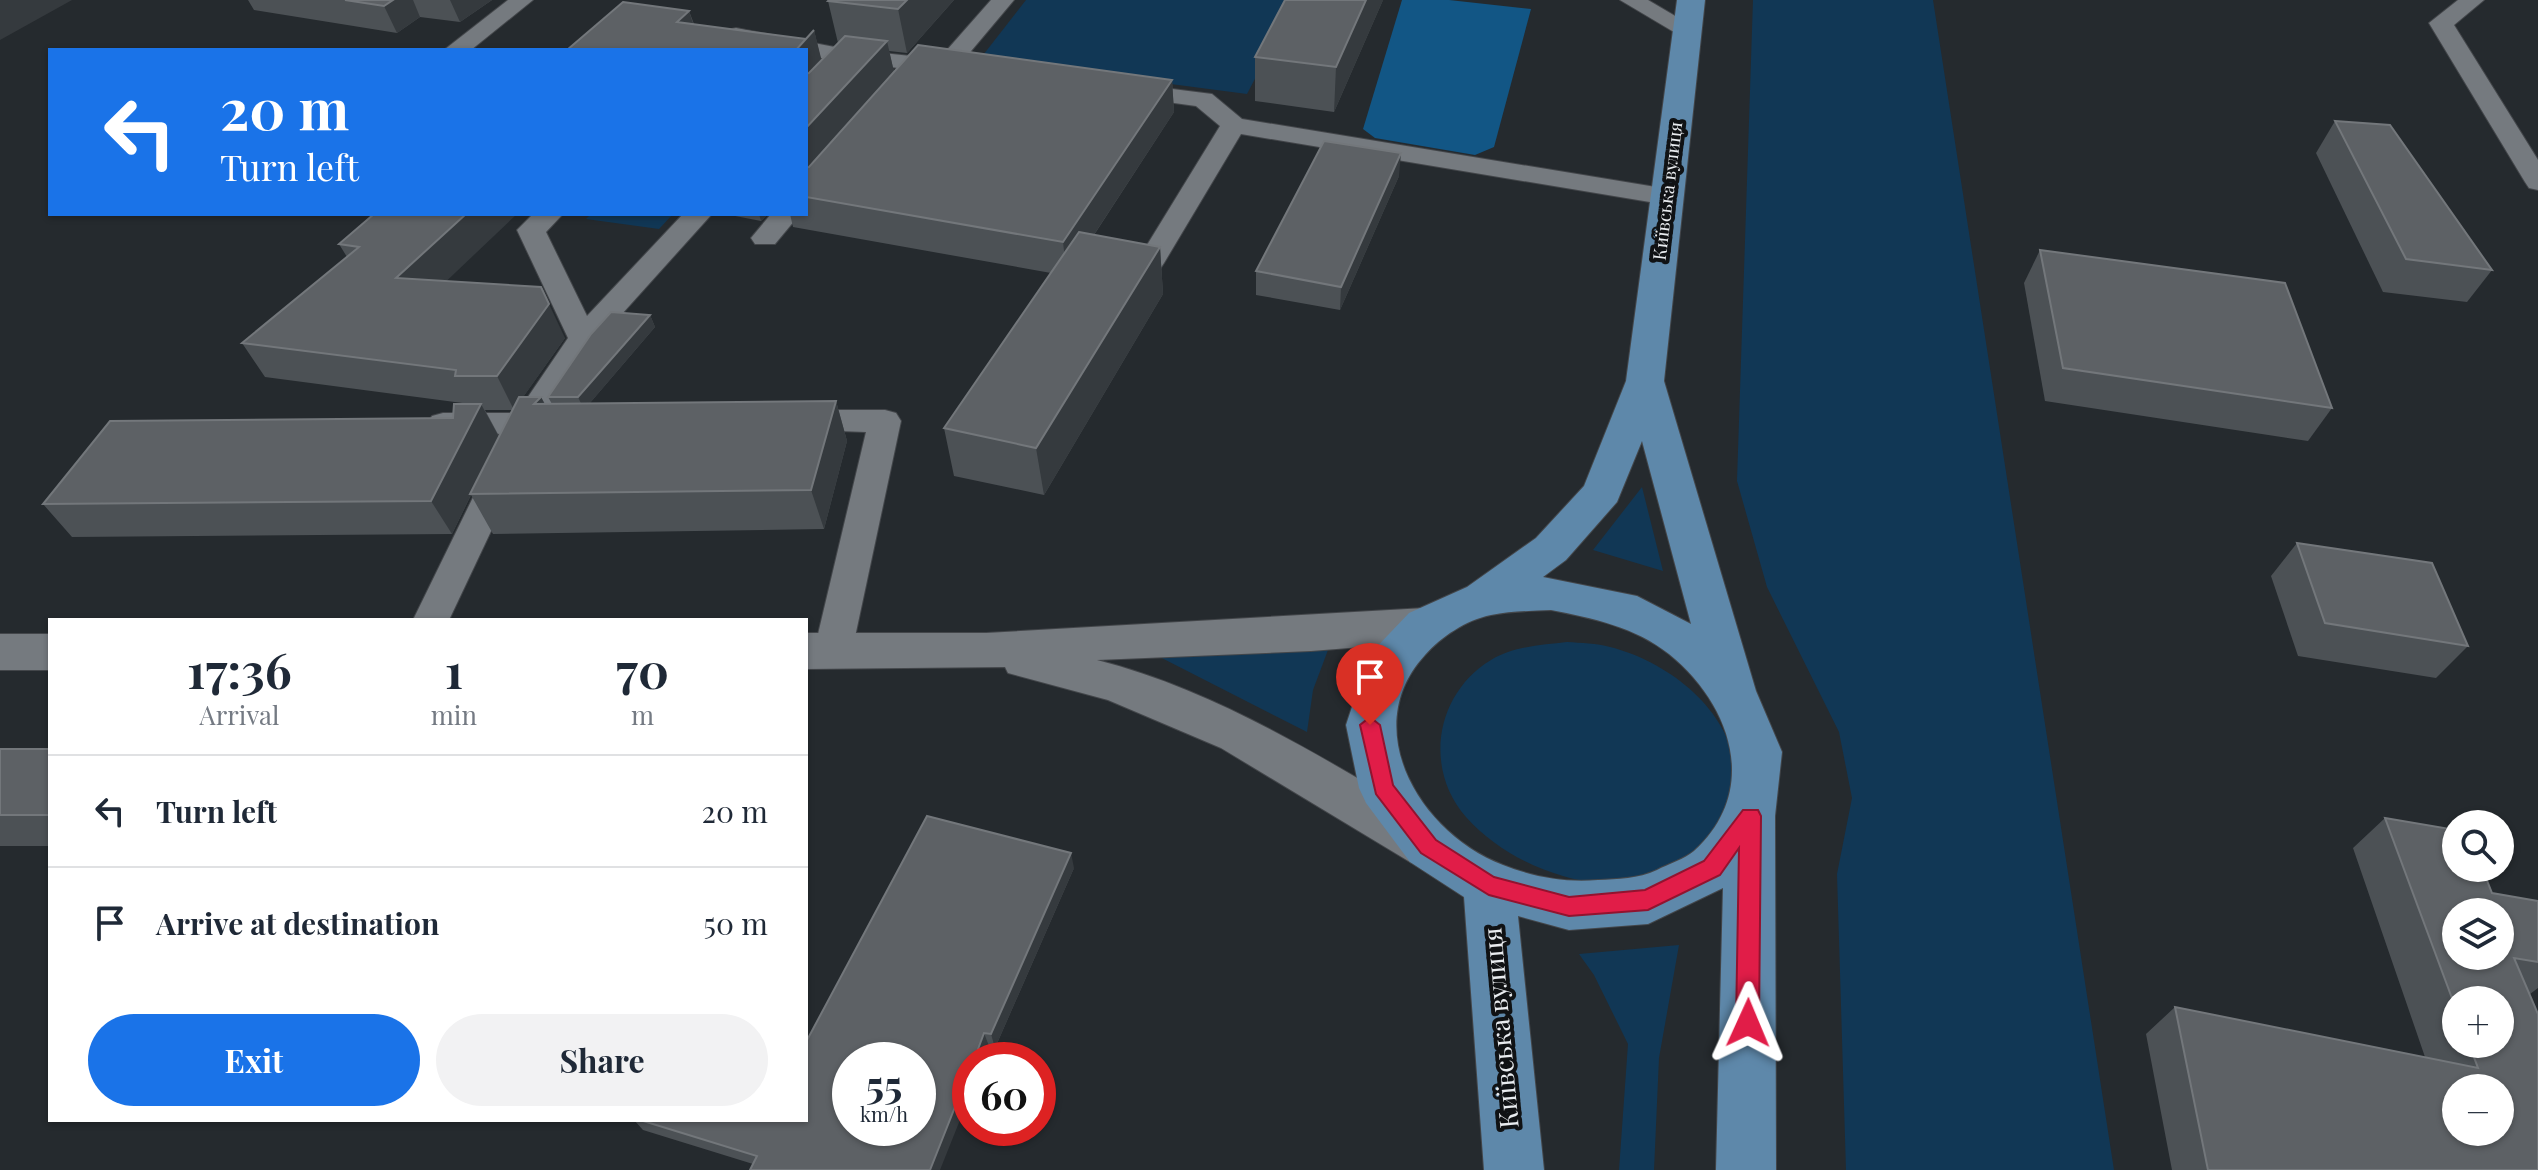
<!DOCTYPE html>
<html lang="en">
<head>
<meta charset="utf-8">
<style>
  body { margin:0; font-family:"Playfair Display",serif; background:#f2f2f3; color:#1f2937; height:100vh; display:flex; flex-direction:column; font-size:30px; white-space:nowrap }
  * { box-sizing:border-box; margin:0 }
  p { font-size:26px; color:#747a83 }
  .icon { flex:none; width:44px; height:44px; fill:none; stroke:currentColor; stroke-width:2; stroke-linecap:round; stroke-linejoin:round }
  .map { position:relative; flex:1; overflow:hidden }
  .panel { position:absolute; left:48px; top:618px; width:760px; height:504px; display:flex; flex-direction:column; background:#fff; border-radius:0px; box-shadow:0 2px 6px #0004 }
  .panel>* { flex:none }
  .banner { position:absolute; left:48px; top:48px; width:760px; height:168px; border-radius:0px; box-shadow:0 2px 6px #0004; background:#1a73e8; color:#fff; overflow:hidden }
  .fabs { position:absolute; left:2442px; top:810px; display:grid; gap:16px }
  .fabs a { display:grid; place-items:center; width:72px; height:72px; border-radius:50%; background:#fff; box-shadow:0 2px 6px #0004; font-size:40px }
  .speed { position:absolute; left:832px; top:1042px; display:flex; gap:16px; font-size:40px; font-weight:700; text-align:center }
  .speed>* { display:grid; place-content:center; width:104px; height:104px; border-radius:50%; background:#fff; box-shadow:0 2px 6px #0004; line-height:1 }
  .speed small { font-size:20px; font-weight:400 }
  .speed .limit { border:12px solid #d22; background:#fff; color:#111 }
  .pin { position:absolute; display:grid; place-items:center; width:68px; height:68px; color:#fff; margin:-82px -34px; border-radius:50% 50% 50% 0; rotate:-45deg; box-shadow:0 0 8px #0007 }
  .pin .icon { rotate:45deg }
  .me { position:absolute; width:88px; margin:-44px; rotate:1deg; stroke-linejoin:round; filter:drop-shadow(0 0 6px #0008) }
  .turn { display:flex; align-items:center; gap:28px; height:168px; padding:0 40px; font-size:36px }
  .turn .icon { width:104px; height:104px; stroke-width:2.5 }
  .turn b { display:block; font-size:56px; line-height:68px }
  .eta { display:flex; justify-content:space-evenly; align-items:center; height:136px; text-align:center }
  .eta b { font-size:48px; font-weight:700; line-height:56px }
  .cta { display:flex; gap:16px; margin-top:auto; padding:16px 40px }
  .cta a { flex:1; height:92px; border-radius:48px; background:#1a73e8; color:#fff; font-size:32px; font-weight:700; line-height:92px; text-align:center }
  .cta a+a { background:#f2f2f3; color:#1f2937 }
  ul { padding:0; list-style:none }
  li { display:flex; align-items:center; gap:24px; height:112px; padding:0 40px; border-top:2px solid #e0e1e3 }
  li div { flex:1 }
  li b { display:block; font-size:30px }
  li em { font-style:normal }
  .map>svg:first-child { display:block }
  .green { fill:#113755 }
  .forest { fill:#125685 }
  .lines { fill:none; stroke-linecap:round; stroke-linejoin:round }
  .lane-casing { stroke:#43464a; stroke-width:2 }
  .secondary-casing { stroke:#43464a; stroke-width:2 }
  .primary-casing { stroke:#43464a; stroke-width:2 }
  .lane { fill:#757a7f; fill-rule:evenodd }
  .secondary { fill:#757a7f; fill-rule:evenodd }
  .primary { fill:#5e88aa; fill-rule:evenodd }
  .wall { fill:#4c5155; fill-rule:evenodd }
  .shaded-wall { fill:#353a3e }
  .building { fill:#5d6165; stroke:#73777b; stroke-width:2; fill-rule:evenodd }
  .route { fill:#e11d48; stroke:#92132f; stroke-width:2 }
  .labels { text-anchor:middle; stroke-width:8; stroke-linejoin:round; paint-order:stroke }
  .far-street-label { font-size:18px; fill:#e9ecef; stroke:#101214 }
  .near-street-label { font-size:26px; fill:#e9ecef; stroke:#101214 }
</style>
</head>
<body>
<div class="map">
<svg width="2538" height="1170" viewBox="0 0 2538 1170">
  <rect width="100%" height="100%" fill="#252a2e"/>
  <g class="green">
    <path d="M1026,0h270l-49,94 -267,-35z"/>
    <path d="M1753,0h180l181,1170h-268l-9,-296 15,-76 -13,-66 -72,-145 -30,-106z"/>
    <path d="M591,214h82l-14,15 -73,-10z"/>
    <path d="M1642,487l21,84 -70,-21z"/>
    <path d="M1567,642c14,1 30,1 43,5 60,15 127,67 126,134 -1,16 -22,52 -29,68 -24,10 -53,30 -78,34 -21,3 -46,-1 -66,-7 -37,-11 -71,-30 -97,-59 -43,-49 -30,-124 25,-157 23,-14 51,-15 76,-18z"/>
    <path d="M1328,650l-15,40 -6,42 -157,-80z"/>
    <path d="M1679,945l-20,113 -5,112h-35l9,-126 -34,-69 -15,-21z"/>
  </g>
  <path class="forest" d="M1402,0h47l82,9 -37,138 -19,8 -100,-17 -12,-9z"/>
  <g class="lines">
    <defs>
      <g id="lane">
        <path d="M508,0h25l-62,50h-27z"/>
        <path d="M991,0h23l-53,63 3,5 -3,5 -9,2 -146,-19v-6h-29l-36,-7 -7,7h-25l19,-20 8,-2 109,21 94,10z"/>
        <path d="M1620,0h28l51,30 -12,7 -8,-2z"/>
        <path d="M2458,0h26l-30,25 84,135v30l-9,-2 -4,-6 -96,-159z"/>
        <path d="M1125,83l87,11 30,25 426,70 10,2 4,6 -4,6 -10,2 -427,-71 -77,129 -4,6h-20l-4,-6 84,-137 -24,-20 -80,-11 -3,-5z"/>
        <path d="M533,214h30l-17,18 41,84 96,-102h29l-118,131 -45,67 18,3 5,8 -5,8 -30,3 -88,186h-36l91,-186 -72,-2 -5,-8 5,-8 11,-3h74l51,-75 -51,-108z"/>
        <path d="M771,214h29l-25,30h-20l-4,-6z"/>
        <path d="M795,410h90l11,3 5,8 -49,230 -6,10 -13,5 -13,-5 -6,-10 52,-219 -82,-3 -5,-8 5,-8z"/>
      </g>
      <g id="secondary">
        <path d="M1425,608l16,5 7,12 -7,12 -16,5 -114,9 -214,9c126,32 238,106 349,170l8,16 -8,16 -18,6 -18,-6 -189,-114 -113,-48 -100,-27 -3,-6 -199,2v-36h180z"/>
        <rect x="0" y="634" width="50" height="36"/>
      </g>
      <path id="primary" d="M1677,0h28l-41,381 92,310 26,61 -7,64 1,354h-60l7,-282 -75,36 -79,6 -51,-14 26,254h-60l-20,-273 -54,-35 -44,-59 -7,-15 -13,-63 23,-70 40,-42 58,-26 69,-49 48,-52 42,-105zM1642,441l49,183 -54,-28 -94,-19 23,-17 51,-58zM1551,610c41,8 84,17 118,44 62,50 92,136 25,197 -9,8 -26,13 -37,19 -19,9 -39,9 -59,10 -32,3 -65,-3 -95,-15 -82,-31 -146,-136 -78,-210 16,-18 41,-35 66,-40 19,-4 40,-4 60,-5z"/>
    </defs>
    <use href="#lane" class="lane-casing"/>
    <use href="#secondary" class="secondary-casing"/>
    <use href="#primary" class="primary-casing"/>
    <use href="#lane" class="lane"/>
    <use href="#secondary" class="secondary"/>
    <use href="#primary" class="primary"/>
  </g>
  <g class="wall">
    <path d="M248,0h244l-32,22 -40,-5 -23,16 -143,-23z"/>
    <path d="M829,0h125l-47,53 -18,-2 5,21 24,-27 254,35 2,32 -80,123 66,12 3,47 -119,201 -90,-19 -10,-48 107,-155 -258,-46 -3,-13h16v-164h-239l56,-48 66,9 5,13 112,15 8,-9 7,30 17,-17 -10,-42z"/>
    <path d="M1383,0l-49,112 -79,-11v-44z"/>
    <path d="M2335,121l157,149 -25,32 -84,-10 -67,-139z"/>
    <path d="M1399,176l-59,134 -84,-15v-24z"/>
    <path d="M374,214l73,67 118,57 -42,59h18l4,7h7l-4,-7 102,-82 5,12 -66,77 247,-3 11,40 -23,88 -331,5 -22,-39 -19,39 -380,3 -29,-33 410,-86 17,-14 -205,-27 -23,-34 105,-86 -8,-13zM485,410h27l-13,26z"/>
    <path d="M725,214h43l-7,7z"/>
    <path d="M2040,250l292,158 -24,33 -263,-40 -21,-118z"/>
    <path d="M2297,543l171,103 -32,32 -138,-22 -27,-80z"/>
    <rect x="0" y="749" width="50" height="97"/>
    <path d="M2385,818l107,75 46,8v87l-8,6 8,176h-366l-26,-136 29,-27 250,50 -72,-209zM2456,1000l44,44h-44z"/>
    <path d="M1074,868l-79,180 -6,-2 -5,14h-14l-217,104 -110,-34 -9,-10h172z"/>
  </g>
  <g class="shaded-wall">
    <path d="M0,0h72l-72,40z"/>
    <path d="M393,0h20l7,17 -23,16 -13,-27z"/>
    <path d="M450,0h42l-32,22z"/>
    <path d="M907,0h47l-47,53 -9,-44z"/>
    <path d="M1366,0h17l-49,112 2,-45z"/>
    <path d="M689,11l10,31 -22,-20z"/>
    <path d="M814,30l8,32 -16,18v-30h-10z"/>
    <path d="M887,41l7,31 -88,98v-42z"/>
    <path d="M1172,80l2,32 -107,164 -4,-34z"/>
    <path d="M1401,153l-2,23 -59,134 1,-23z"/>
    <path d="M466,214h51l-102,97 -19,-33z"/>
    <path d="M759,214h9l-7,7z"/>
    <path d="M1160,247l3,47 -119,201 -8,-47z"/>
    <path d="M549,304l16,34 -51,72 -17,-34z"/>
    <path d="M650,315l5,12 -71,83 -6,-13z"/>
    <path d="M541,397l20,40 -27,-33z"/>
    <path d="M836,401l11,40 -23,88 -13,-39z"/>
    <path d="M481,404l18,33 -47,97 -21,-33z"/>
    <path d="M1071,853l3,15 -79,180 -4,-14z"/>
    <path d="M984,1033l5,13 -5,14h-10z"/>
    <path d="M970,1069v26l-30,75h-10z"/>
  </g>
  <g class="building">
    <path d="M345,0h48l-9,6z"/>
    <path d="M829,0h78l-9,9 -70,-8z"/>
    <path d="M1285,0h81l-30,67 -81,-10z"/>
    <path d="M623,2l66,9 -12,11 129,17 8,-9 -18,20h-229z"/>
    <path d="M845,36l42,5 -81,87v-54l3,-1z"/>
    <path d="M918,45l254,35 -109,162 -257,-45v-29l3,-1z"/>
    <path d="M2335,121l55,4 102,145 -86,-11z"/>
    <path d="M1324,141l77,12 -60,134 -85,-16z"/>
    <path d="M374,214h92l-70,64 145,9 8,17 -52,72h-42l1,-6 -214,-27 117,-96 -20,-3z"/>
    <path d="M1079,232l81,15 -124,201 -92,-20z"/>
    <path d="M2040,250l245,33 47,125 -269,-40z"/>
    <path d="M611,312l39,3 -72,82h-30l43,-63z"/>
    <path d="M519,397h22l-7,7 302,-3 -25,89 -341,4z"/>
    <path d="M454,404h27l-50,97 -388,3 67,-83 343,-3z"/>
    <path d="M2297,543l135,20 36,83 -143,-23z"/>
    <rect x="0" y="749" width="50" height="66"/>
    <path d="M927,816l144,37 -80,181 -7,-1 -10,27h-4v9l-40,101h-180l7,-14 -117,-36h166v-78zM850,1060h68v68h-68z"/>
    <path d="M2385,818l71,12v38h26l10,25 46,8v61l-24,-4 24,56v156h-330l-33,-163 303,61 -9,-24h31v-44h-44v9zM2456,912h44v44h-44zM2456,1088h44v44h-44z"/>
  </g>
  <path class="route" d="M1370,717l10,8 13,60 43,55 58,37 75,20 76,-7 59,-29 39,-51h15l3,6 -2,207 -3,7 -8,4 -9,-4 -3,-7 3,-175 -19,27 -72,35 -79,6 -80,-21 -68,-42 -45,-59 -16,-69z"/>
  <g class="labels">
    <g class="far-street-label">
      <text transform="translate(1668 191) rotate(-83)" y="6">Київська вулиця</text>
    </g>
    <g class="near-street-label">
      <text transform="translate(1501 1028) rotate(-95)" y="9">Київська вулиця</text>
    </g>
  </g>
</svg>
<div class="fabs">
<a><svg class="icon" aria-label="search" viewBox="0 0 24 24"><circle cx="10" cy="10" r="6"/><path d="M15 15l6 6"/></svg></a>
<a><svg class="icon" aria-label="layers" viewBox="0 0 24 24"><path d="M12 4l9 5-9 5-9-5zM3 14l9 5 9-5"/></svg></a>
<a>+</a>
<a>−</a>
</div>
<div class="speed"><div>55<small>km/h</small></div><div class="limit">60</div></div>
<div class="pin" style="left:1370px;top:725px;background:#d93025"><svg class="icon" aria-label="arrive" viewBox="0 0 24 24"><path d="M6 21V4h12l-3 4 3 4H6"/></svg></div>
<svg class="me" style="left:1748px;top:1023px" viewBox="-20 -20 40 40"><path d="M0-17L14 15 0 8-14 15z" fill="#e11d48" stroke="#fff" stroke-width="4"/></svg>
<div class="banner">
<div class="turn"><svg class="icon" aria-label="left" viewBox="0 0 24 24"><path d="M17 20v-9H6M10 6l-5 5 5 5"/></svg><div><b>20 m</b>Turn left</div></div>
</div>
<section class="panel">
<div class="eta">
<div><b>17:36</b><p>Arrival</p></div>
<div><b>1</b><p>min</p></div>
<div><b>70</b><p>m</p></div>
</div>
<ul>
<li><svg class="icon" aria-label="left" viewBox="0 0 24 24"><path d="M17 20v-9H6M10 6l-5 5 5 5"/></svg><div><b>Turn left</b></div><em>20 m</em></li>
<li><svg class="icon" aria-label="arrive" viewBox="0 0 24 24"><path d="M6 21V4h12l-3 4 3 4H6"/></svg><div><b>Arrive at destination</b></div><em>50 m</em></li>
</ul>
<div class="cta"><a>Exit</a><a>Share</a></div>
</section>
</div>
</body>
</html>
